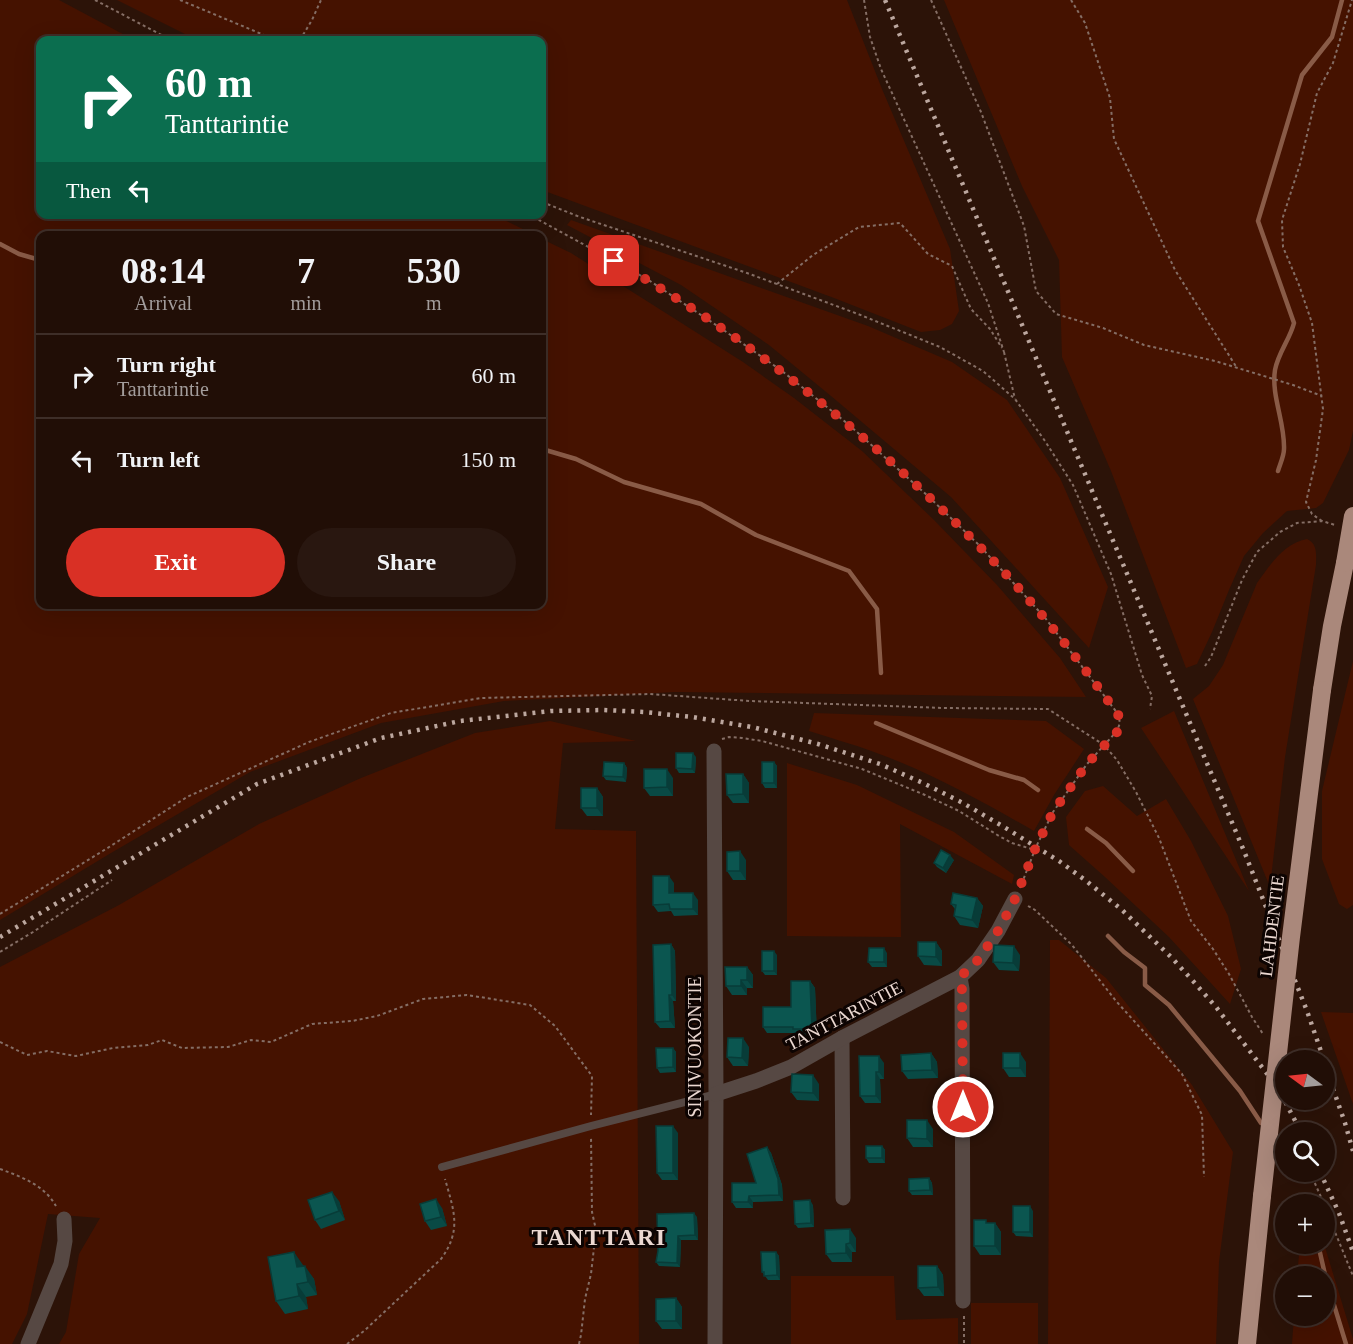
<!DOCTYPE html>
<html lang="en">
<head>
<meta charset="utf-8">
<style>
  body { margin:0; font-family:"Times New Roman",serif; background:#291710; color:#f1f3f6; height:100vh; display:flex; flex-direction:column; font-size:22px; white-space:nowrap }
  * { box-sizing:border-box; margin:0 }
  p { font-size:20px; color:#a29c9b }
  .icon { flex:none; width:33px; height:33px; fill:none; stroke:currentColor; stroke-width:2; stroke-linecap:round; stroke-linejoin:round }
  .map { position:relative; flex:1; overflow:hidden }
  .details { position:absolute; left:36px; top:231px; width:510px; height:378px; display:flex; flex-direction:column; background:#210e06; border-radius:12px; box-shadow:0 6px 24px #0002,0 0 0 2px #3e2e28 }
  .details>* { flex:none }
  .hud { position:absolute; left:36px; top:36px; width:510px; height:183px; border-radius:12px; box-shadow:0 6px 24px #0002,0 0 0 2px #3e2e28; background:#0b6e4f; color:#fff; overflow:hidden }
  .needle { width:39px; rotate:285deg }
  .fabs { position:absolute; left:1275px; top:1050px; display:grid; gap:12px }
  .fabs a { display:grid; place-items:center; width:60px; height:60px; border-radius:50%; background:#210e06; box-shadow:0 6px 24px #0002,0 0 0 2px #3e2e28; font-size:30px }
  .pin { position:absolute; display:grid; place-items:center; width:51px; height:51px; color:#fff; margin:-26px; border-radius:12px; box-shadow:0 3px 9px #0006 }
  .me { position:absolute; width:66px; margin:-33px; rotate:0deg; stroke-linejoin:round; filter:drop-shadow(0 0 4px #0008) }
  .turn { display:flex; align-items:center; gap:21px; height:126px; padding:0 30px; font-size:27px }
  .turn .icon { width:78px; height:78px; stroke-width:2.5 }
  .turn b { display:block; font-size:42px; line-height:51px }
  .then { display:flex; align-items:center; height:57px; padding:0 30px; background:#0003; gap:12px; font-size:22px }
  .eta { display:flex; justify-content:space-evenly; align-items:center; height:102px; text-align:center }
  .eta b { font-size:36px; font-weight:700; line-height:42px }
  .action { display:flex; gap:12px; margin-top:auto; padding:12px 30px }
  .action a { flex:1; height:69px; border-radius:36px; background:#d93025; color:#fff; font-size:24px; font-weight:700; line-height:69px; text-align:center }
  .action a+a { background:#291710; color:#f1f3f6 }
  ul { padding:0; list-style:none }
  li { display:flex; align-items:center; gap:18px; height:84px; padding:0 30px; border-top:2px solid #3e2e28 }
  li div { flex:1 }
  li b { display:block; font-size:22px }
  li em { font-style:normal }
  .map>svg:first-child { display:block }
  .green { fill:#451200 }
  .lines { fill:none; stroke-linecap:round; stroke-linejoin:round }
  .stream { stroke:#895b47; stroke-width:4.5 }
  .path { stroke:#856e65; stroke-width:2; stroke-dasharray:3 3; stroke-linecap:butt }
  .lane { stroke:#564843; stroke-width:8 }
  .street { stroke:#564843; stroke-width:15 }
  .highway { stroke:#aa887b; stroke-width:18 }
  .rail { stroke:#bca79f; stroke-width:4.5; stroke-dasharray:3 6; stroke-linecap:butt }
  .highway-bridge { stroke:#aa887b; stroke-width:18 }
  .wall { fill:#094a45 }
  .shaded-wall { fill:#083c38 }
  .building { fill:#0b5650; stroke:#083c38; stroke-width:1.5 }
  .route { stroke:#d93025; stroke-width:10; stroke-dasharray:0 18 }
  .labels { text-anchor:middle; stroke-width:6; stroke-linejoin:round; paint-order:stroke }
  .street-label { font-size:18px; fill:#ebd8d1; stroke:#0d0402 }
  .district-label { font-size:24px; font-weight:bold; letter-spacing:1.5px; fill:#ebd8d1; stroke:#0d0402 }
</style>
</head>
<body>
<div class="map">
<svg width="1353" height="1344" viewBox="0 0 1353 1344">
  <rect width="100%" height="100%" fill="#2c1308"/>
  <g class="green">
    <path d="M0,0h59l75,40h-94v174h452l43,21 -495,1v368h502v-365l29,14 172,109 51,36 68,53 71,68 64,66 63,73 26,39 -411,-5 -171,9 -123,22 -131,49 -139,81 -111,67z"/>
    <path d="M117,0h730l35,89 68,160 9,62 -7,13 -12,6 -19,2 -87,-34 -292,-108v-150h-345z"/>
    <path d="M944,0h409v431l-4,19 -26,53 -7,5 -29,3 -24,22 -19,23 -15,34 -17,42 -15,32 -11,4 -75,-197 -49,-114 -3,-97 -37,-74z"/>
    <path d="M571,220l297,106 84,36 55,38 53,78 48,109 -19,61 -138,-151 -120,-101 -62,-51 -88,-60 -114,-60z"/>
    <path d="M1307,539c11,5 9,16 9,26l-31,192 -15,130 -77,-188 16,-13 14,-21 34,-82c14,-19 26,-39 50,-44z"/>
    <path d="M1353,661v244l-6,4 -8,-5 -17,-45v-68z"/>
    <path d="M1174,711l75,180 -108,-163z"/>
    <path d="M814,713l232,8 38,28 -30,46 -20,36c-51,-29 -104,-59 -160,-79 -21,-8 -44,-14 -65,-21z"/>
    <path d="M550,721l86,20 -73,2 -8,86 81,2 3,513h-580l7,-12 13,-78 21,-36 -52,-4 -21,100 -15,30h-12v-377l119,-62 140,-81 102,-46 114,-45z"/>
    <path d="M787,763l70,22 97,47 60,43 -2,9 -112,-60 1,113 -114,-1z"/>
    <path d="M1103,786l34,30 29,-17 25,42 37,75 13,53 -11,35 -61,-67 -64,-60 -36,-32 -3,-28 19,-26z"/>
    <path d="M1050,940h9l47,38 86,107 41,67 -14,110 -3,82h-168z"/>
    <path d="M1321,1012l32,1v91z"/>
    <path d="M1300,1244h24l29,95v5h-61l2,-28h30v-40h-27z"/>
    <path d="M894,1276l2,44 62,-2v26h-167v-68z"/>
    <rect x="971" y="1303" width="67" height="41"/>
  </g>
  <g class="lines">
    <g class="stream">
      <path d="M0,244l19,10 21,6"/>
      <path d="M542,449l34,10 48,23 77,22 55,31 93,36 28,38 4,64"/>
      <path d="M1278,471c2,-7 6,-15 6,-22 1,-27 -13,-53 -9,-79 3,-17 15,-31 19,-47l-36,-102 44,-146 30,-38 10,-37"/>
      <path d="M876,723l113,47 35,10 14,10"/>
      <path d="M1087,829l19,14 27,28"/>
      <path d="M1108,936l16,16 21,16v17l24,20 71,86 21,32"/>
      <path d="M1318,1244l8,35 20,65"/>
    </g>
    <g class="path">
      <path d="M95,0l76,40"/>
      <path d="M180,0l96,40"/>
      <path d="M864,0l6,37 11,32 107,234 16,49"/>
      <path d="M931,0l50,112 43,114 12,65 20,23 47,14 41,17 71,16 78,24 29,11"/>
      <path d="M1071,0l14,23 25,75 4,41 61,131 62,98"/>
      <path d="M300,40l12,-20 9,-20"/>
      <path d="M542,202l38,15 167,56 111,41 82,33 43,24 32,28 30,42 28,44 38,89 31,101 10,21 -2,13"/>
      <path d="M528,214l119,65 75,50 60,42 66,53 81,73 51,49 66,73 72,95 2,9 -3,8 -30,33 -34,48 -17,35 -16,41"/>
      <path d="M777,284l36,-29 46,-28 41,-4 28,31 24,12 19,43 19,20 12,19"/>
      <path d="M1004,352l11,47"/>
      <path d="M1322,521l-10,-7 -6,-12 10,-42 7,-51 -11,-86 -13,-38 -16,-38 -1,-27 18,-56 17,-71 16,-30 19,-63"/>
      <path d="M1205,666l6,-9 31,-77 15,-28 23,-20 17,-9 25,-2 13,4"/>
      <path d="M722,739l7,-2 13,1 20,3 100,28 63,26 34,16 40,25 13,7 23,7"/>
      <path d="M1028,906l7,4 37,35 44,56 66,73 20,41 2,62"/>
      <path d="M0,914l106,-65 81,-52 122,-55 82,-29 90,-15 169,-4 100,7 194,7 104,1 56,36 13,15 19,32 23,46 32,83 22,28 16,25 23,43 11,17"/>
      <path d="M0,952l33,-20 79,-52"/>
      <path d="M0,1042l27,13 20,-4 29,5 37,-8 35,-3 14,-5 20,8 46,-1 23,-7 20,2 41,-18 40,-3 25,-5 46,-17 44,-4 63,10 25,21 37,50 -1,39"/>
      <path d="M0,1169c22,8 44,16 56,37"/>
      <path d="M1310,1172l14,32"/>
      <path d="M1324,1205l29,71"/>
      <path d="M964,1316v28"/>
      <path d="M347,1344l17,-13 77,-72c21,-29 13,-48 4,-80"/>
      <path d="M579,1344l2,-9 4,-36 6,-25 5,-44 -4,-18 -1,-76"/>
    </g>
    <path class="lane" d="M442,1167l149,-41 125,-32"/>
    <g class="street">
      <path d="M714,751l2,343 -1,250"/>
      <path d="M960,977l2,12 1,312"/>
      <path d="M842,1038l1,160"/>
      <path d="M716,1094l40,-13 35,-14 51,-29 118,-61 18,-17 20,-29 17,-32"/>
      <path d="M28,1344l33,-80 4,-23 -1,-22"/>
    </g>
    <g class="highway">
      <path d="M1322,690l10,-64 13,-63"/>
      <path d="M1247,1344l15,-148"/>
    </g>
    <g class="rail">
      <path d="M885,0l359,851 63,160 17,49"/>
      <path d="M0,937l257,-153 124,-46 79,-17 91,-10 53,-1 40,2 48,5 60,10 66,17 62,20 43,19 40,20 41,24 55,34 26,19 36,29 50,48 22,24 23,26 62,81 23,44"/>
      <path d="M1324,1063l21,60 8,28"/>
      <path d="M1320,1172l19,41 14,39"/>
    </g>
    <g class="highway-bridge">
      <path d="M1345,563l8,-47"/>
      <path d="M1262,1196l29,-259 31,-247"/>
    </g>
  </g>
  <g class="wall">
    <path d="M696,757l-1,16h-16l-3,-5z"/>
    <path d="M774,762l3,4v22h-12l-3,-5z"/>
    <path d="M624,763l3,5 -1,14 -20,-2 -3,-4z"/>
    <path d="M743,774l6,9v20h-16l-6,-8z"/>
    <path d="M673,778v18h-23l-6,-8z"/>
    <path d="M597,788l6,9v19h-16l-6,-8z"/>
    <path d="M746,860v20h-13l-6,-9z"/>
    <path d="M954,860l-8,13 -9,-6 -3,-4z"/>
    <path d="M674,883v10l24,7v15l-24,1 -3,-5 -13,1 -5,-7z"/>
    <path d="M977,898l6,8 -5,22 -18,-3 -6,-9 1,-7 -4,-5z"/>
    <path d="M936,942l6,9v15l-18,-1 -6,-9z"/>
    <path d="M671,944l4,7 1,50h-3l2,27h-15l-5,-6z"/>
    <path d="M887,953v14h-15l-4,-5z"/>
    <path d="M777,955v20h-12l-3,-4z"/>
    <path d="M1020,955l-1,16 -20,-1 -6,-8z"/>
    <path d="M747,967l6,8v13h-6v7h-15l-6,-9z"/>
    <path d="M810,981l5,7 2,48h-19l-2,-3h-29l-4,-6 28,-20z"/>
    <path d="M749,1047l-1,19h-15l-6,-9z"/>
    <path d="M673,1048l3,4v20l-16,1 -3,-5z"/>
    <path d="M931,1053l6,9 1,16 -30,1 -6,-8z"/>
    <path d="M859,1056l25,7v16h-4l1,24h-16l-5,-7z"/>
    <path d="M1026,1062v15h-17l-6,-9z"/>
    <path d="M819,1084v17l-22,-1 -6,-8z"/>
    <path d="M933,1129v18h-20l-6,-9z"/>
    <path d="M678,1133v47h-16l-5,-7z"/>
    <path d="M882,1146l3,4v13h-16l-3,-5z"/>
    <path d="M767,1147l4,6 11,32 1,16 -30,1v6h-17l-4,-6 24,-19z"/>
    <path d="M929,1178l3,5 1,12h-21l-3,-4z"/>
    <path d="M339,1201l6,19 -24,9 -6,-9z"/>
    <path d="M813,1205l1,22 -16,1 -3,-4z"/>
    <path d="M442,1208l5,18 -16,4 -6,-9z"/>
    <path d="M1033,1211v26l-17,-1 -3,-4z"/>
    <path d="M697,1217l1,23h-17l-1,27 -21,-1 -3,-4 2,-11z"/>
    <path d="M988,1223h7l6,9v23h-21l-6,-9z"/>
    <path d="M856,1238v14h-4v10h-20l-6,-8z"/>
    <path d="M776,1252l3,4 1,24h-12l-6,-8z"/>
    <path d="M303,1265l11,14 3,16 -11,2 2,12 -23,5 -9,-13z"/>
    <path d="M937,1266l6,9 1,21h-20l-6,-8z"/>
    <path d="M676,1298l6,9v22h-20l-6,-8z"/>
  </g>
  <g class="shaded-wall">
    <path d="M693,753l3,4 -1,16 -3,-4z"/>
    <path d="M774,762l3,4v22l-3,-5z"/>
    <path d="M624,763l3,5 -1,14 -3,-5z"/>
    <path d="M667,769l6,9v18l-6,-9z"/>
    <path d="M743,774l6,9v20l-6,-9z"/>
    <path d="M597,788l6,9v19l-6,-8z"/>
    <path d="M740,851l6,9v20l-6,-9z"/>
    <path d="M950,855l4,5 -8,13 -3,-5z"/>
    <path d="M669,876l5,7v17l-5,-7z"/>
    <path d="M693,893l5,7v15l-5,-6z"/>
    <path d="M977,898l6,8 -5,22 -6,-8z"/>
    <path d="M936,942l6,9v15l-6,-9z"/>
    <path d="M671,944l4,7 1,50 -4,-6z"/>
    <path d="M1014,946l6,9 -1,16 -6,-8z"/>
    <path d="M884,948l3,5v14l-3,-5z"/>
    <path d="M774,951l3,4v20l-3,-4z"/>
    <path d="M747,967l6,8v13l-6,-8z"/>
    <path d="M741,980l6,8v7l-6,-9z"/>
    <path d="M810,981l5,7 2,48 -5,-7z"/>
    <path d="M669,995l4,6 2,27 -5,-7z"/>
    <path d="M743,1038l6,9 -1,19 -6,-8z"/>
    <path d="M673,1048l3,4v20l-3,-5z"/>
    <path d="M931,1053l6,9 1,16 -6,-8z"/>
    <path d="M1020,1053l6,9v15l-6,-9z"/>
    <path d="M879,1056l5,7v16l-5,-7z"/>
    <path d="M876,1072l4,7 1,24 -5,-7z"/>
    <path d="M813,1075l6,9v17l-6,-8z"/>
    <path d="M927,1120l6,9v18l-6,-8z"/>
    <path d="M673,1126l5,7v47l-5,-7z"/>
    <path d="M882,1146l3,4v13l-3,-5z"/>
    <path d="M767,1147l4,6 11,32 1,16 -4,-6z"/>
    <path d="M929,1178l3,5 1,12 -3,-5z"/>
    <path d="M332,1192l7,9 6,19 -6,-9z"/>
    <path d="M749,1196l4,6v6l-5,-6z"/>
    <path d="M436,1199l6,9 5,18 -6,-9z"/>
    <path d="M810,1200l3,5 1,22 -3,-4z"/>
    <path d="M1030,1206l3,5v26l-3,-5z"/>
    <path d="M694,1213l3,4 1,23 -3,-5z"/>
    <path d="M995,1223l6,9v23l-6,-9z"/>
    <path d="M850,1229l6,9v14l-6,-9z"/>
    <path d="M678,1236l3,4 -1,27 -3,-4z"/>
    <path d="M846,1244l6,8v10l-6,-9z"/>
    <path d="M294,1252l9,13 3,15 -9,-13z"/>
    <path d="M776,1252l3,4 1,24 -3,-5z"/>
    <path d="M305,1266l9,13 3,16 -9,-13z"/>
    <path d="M937,1266l6,9 1,21 -6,-9z"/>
    <path d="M297,1284l9,13 2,12 -9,-13z"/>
    <path d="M676,1298l6,9v22l-6,-8z"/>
  </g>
  <g class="building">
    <path d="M676,753h17l-1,16 -16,-1z"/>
    <path d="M604,762l20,1 -1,14 -20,-1z"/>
    <rect x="762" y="762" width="12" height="21"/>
    <path d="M644,769h23v18l-23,1z"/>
    <path d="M726,774h17v20l-16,1z"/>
    <rect x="581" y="788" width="16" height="20"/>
    <path d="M941,850l9,5 -7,13 -9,-5z"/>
    <path d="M740,851v20h-13v-19z"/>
    <path d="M653,876h16v17h24v16h-23l-1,-5 -16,1z"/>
    <path d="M953,893l24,5 -5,22 -18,-4 2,-11 -5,-1z"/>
    <path d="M918,942h18v15l-18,-1z"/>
    <path d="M671,944l1,51h-3l1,26 -15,1 -2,-77z"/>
    <path d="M994,945l20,1 -1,17 -20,-1z"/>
    <path d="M869,948h15v14h-16z"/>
    <rect x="762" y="951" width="12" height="20"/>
    <path d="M725,967h22v13h-6v6h-15z"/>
    <path d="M791,981h19l2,48h-19v-2h-30v-20h28z"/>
    <path d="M728,1038h15l-1,20 -15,-1z"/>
    <path d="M656,1048h17v19l-16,1z"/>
    <path d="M931,1053l1,17 -30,1 -1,-16z"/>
    <rect x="1003" y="1053" width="17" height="15"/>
    <path d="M859,1056h20v16h-3v24h-16z"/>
    <path d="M792,1074l21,1v18l-22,-1z"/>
    <path d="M907,1120h20v19l-20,-1z"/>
    <path d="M656,1126h17v47h-16z"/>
    <rect x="866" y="1146" width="16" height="12"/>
    <path d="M767,1147l11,32 1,16 -30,1 -1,6h-16v-19h24l-9,-29z"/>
    <path d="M929,1178l1,12 -21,1v-12z"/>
    <path d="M332,1192l7,19 -24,9 -7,-20z"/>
    <path d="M436,1199l5,18 -16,4 -5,-17z"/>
    <path d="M810,1200l1,23 -16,1 -1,-23z"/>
    <rect x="1013" y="1206" width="17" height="26"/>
    <path d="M694,1213l1,22 -17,1 -1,27 -21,-1 2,-11 -1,-37z"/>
    <path d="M974,1220h12v3h9v23h-21z"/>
    <path d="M850,1229v14l-4,1v9l-20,1 -1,-24z"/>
    <path d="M294,1252l3,15 8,-1 3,16 -11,2 2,12 -23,5 -8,-44z"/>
    <path d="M761,1252h15l1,23 -13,1v-4h-2z"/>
    <path d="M918,1266h19l1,21 -20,1z"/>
    <path d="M676,1298v23h-20v-22z"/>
  </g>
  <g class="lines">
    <path class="route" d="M614,261c100,56 191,125 276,200 55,50 109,102 156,159 25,30 48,62 72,94l2,9 -2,8 -31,33 -34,48 -17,35 -21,52 -17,32 -20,29 -18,17 2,13 1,117"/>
  </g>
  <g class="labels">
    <g class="street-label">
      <text transform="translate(1272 926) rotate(-83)" y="6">LAHDENTIE</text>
      <text transform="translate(844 1016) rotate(-28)" y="6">TANTTARINTIE</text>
      <text transform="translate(695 1047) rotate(-90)" y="6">SINIVUOKONTIE</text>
    </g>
    <g class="district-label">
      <text x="599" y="1245">TANTTARI</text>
    </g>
  </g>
</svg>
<div class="fabs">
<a><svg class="needle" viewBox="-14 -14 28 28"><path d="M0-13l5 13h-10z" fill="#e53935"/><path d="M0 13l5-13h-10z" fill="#a29c9b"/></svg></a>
<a><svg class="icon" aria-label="search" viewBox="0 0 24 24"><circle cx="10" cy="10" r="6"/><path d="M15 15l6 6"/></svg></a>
<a>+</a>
<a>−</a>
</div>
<div class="pin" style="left:614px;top:261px;background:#d93025"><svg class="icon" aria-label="arrive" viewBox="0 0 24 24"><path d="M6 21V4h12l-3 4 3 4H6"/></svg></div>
<svg class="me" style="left:963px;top:1107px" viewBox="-20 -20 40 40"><circle r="17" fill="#d93025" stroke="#fff" stroke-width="3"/><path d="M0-11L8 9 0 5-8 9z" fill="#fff"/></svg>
<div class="hud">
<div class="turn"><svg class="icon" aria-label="right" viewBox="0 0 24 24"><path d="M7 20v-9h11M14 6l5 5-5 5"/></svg><div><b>60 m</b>Tanttarintie</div></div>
<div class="then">Then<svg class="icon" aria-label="left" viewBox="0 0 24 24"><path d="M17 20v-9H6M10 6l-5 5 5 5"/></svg></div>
</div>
<section class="details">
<div class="eta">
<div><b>08:14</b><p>Arrival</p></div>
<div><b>7</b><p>min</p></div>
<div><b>530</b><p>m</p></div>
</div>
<ul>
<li><svg class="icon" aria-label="right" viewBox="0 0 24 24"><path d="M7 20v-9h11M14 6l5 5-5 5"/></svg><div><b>Turn right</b><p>Tanttarintie</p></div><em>60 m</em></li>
<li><svg class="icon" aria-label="left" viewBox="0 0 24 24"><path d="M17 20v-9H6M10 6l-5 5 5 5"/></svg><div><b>Turn left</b></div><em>150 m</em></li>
</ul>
<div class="action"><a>Exit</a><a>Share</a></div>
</section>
</div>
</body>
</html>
